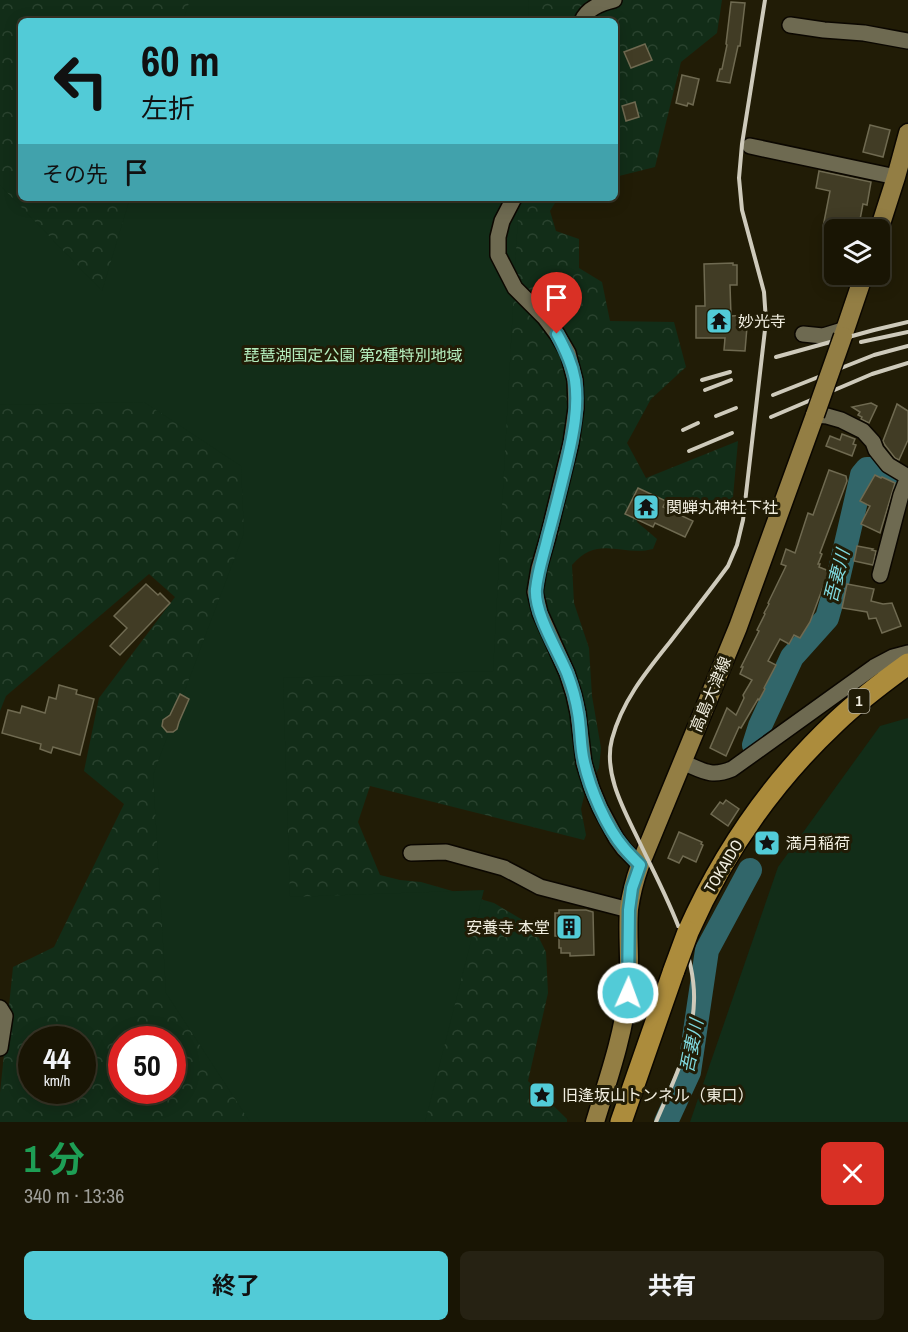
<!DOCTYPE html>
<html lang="ja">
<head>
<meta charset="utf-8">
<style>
  body { margin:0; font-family:"Archivo Narrow","Noto Sans JP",sans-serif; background:#262213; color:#f1f3f6; height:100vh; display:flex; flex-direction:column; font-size:22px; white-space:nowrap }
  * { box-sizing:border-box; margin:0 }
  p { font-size:20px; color:#9f9f9a }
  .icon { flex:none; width:33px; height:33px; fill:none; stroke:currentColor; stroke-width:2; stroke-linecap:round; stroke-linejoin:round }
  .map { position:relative; height:1122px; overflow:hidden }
  .panel { display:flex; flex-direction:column; background:#191504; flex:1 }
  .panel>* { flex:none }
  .guide { position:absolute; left:18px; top:18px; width:600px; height:183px; border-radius:9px; box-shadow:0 3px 15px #0003,0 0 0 2px #373426; background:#52cbd7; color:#111; overflow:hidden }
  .tools { position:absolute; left:824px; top:219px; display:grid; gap:12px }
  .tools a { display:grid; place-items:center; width:66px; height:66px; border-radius:9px; background:#191504; box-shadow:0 3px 15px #0003,0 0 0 2px #373426; font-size:30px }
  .speed { position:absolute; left:18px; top:1026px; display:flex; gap:12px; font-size:30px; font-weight:700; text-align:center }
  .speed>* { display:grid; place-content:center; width:78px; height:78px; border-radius:50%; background:#191504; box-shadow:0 3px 15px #0003,0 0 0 2px #373426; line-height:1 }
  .speed small { font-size:15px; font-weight:400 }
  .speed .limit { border:9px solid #d22; background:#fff; color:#111 }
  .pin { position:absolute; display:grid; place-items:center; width:51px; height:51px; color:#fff; margin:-62px -26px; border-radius:50% 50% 50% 0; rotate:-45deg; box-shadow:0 0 6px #0007 }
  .pin .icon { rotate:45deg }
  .me { position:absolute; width:66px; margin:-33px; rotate:2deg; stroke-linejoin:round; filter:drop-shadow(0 0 4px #0008) }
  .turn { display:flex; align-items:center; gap:21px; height:126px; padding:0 24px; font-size:27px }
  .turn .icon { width:78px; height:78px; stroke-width:2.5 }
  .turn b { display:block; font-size:42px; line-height:51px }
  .then { display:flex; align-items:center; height:57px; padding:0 24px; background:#0003; gap:12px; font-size:22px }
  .round { display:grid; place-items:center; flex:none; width:63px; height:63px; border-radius:9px; background:#262213 }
  .head { display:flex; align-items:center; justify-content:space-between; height:102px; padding:0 24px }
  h1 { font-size:36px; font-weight:700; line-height:45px; color:#1e9e55 }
  .cta { display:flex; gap:12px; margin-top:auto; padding:12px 24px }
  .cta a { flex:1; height:69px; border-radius:9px; background:#52cbd7; color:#111; font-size:24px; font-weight:700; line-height:69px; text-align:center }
  .cta a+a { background:#262213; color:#f1f3f6 }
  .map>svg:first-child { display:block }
  .forest { fill:url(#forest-crowns); fill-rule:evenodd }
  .green { fill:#122d18 }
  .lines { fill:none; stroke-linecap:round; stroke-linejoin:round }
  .river { stroke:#31666a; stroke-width:24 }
  .building { fill:#413c25; stroke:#6f6a51; stroke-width:1.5 }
  .minor-casing { stroke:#0b0700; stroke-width:18 }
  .major-casing { stroke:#0b0700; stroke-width:21 }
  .highway-casing { stroke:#0b0700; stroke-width:24 }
  .minor { stroke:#6e6a51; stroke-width:15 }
  .major { stroke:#937e44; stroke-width:18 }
  .highway { stroke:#ac8c3c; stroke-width:21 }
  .rail { stroke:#cecabb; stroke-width:4 }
  .major-bridge-casing { stroke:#0b0700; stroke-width:21; stroke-linecap:butt }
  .highway-bridge-casing { stroke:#0b0700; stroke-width:24; stroke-linecap:butt }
  .major-bridge { stroke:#937e44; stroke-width:18 }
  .highway-bridge { stroke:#ac8c3c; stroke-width:21 }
  .route-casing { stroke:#35848c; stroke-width:15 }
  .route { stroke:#52cbd7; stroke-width:10 }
  .labels { text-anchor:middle; stroke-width:6; stroke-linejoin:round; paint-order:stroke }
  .shield { fill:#211c06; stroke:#b3af9f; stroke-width:1.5 }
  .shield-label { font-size:15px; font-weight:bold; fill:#f1eee0 }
  .poi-label { font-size:16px; fill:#f1eee0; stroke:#211c06; text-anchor:start }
  .park-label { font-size:16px; fill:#b5eebe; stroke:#211c06 }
  .street-label { font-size:16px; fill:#f1eee0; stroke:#211c06 }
  .water-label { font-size:18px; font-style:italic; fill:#7fd9df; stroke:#211c06 }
</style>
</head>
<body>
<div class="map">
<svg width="908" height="1122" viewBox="0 0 908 1122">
  <defs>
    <pattern id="forest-crowns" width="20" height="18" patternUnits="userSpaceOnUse" patternTransform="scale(1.5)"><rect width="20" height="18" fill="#122d18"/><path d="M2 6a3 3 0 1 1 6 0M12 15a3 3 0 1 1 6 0" fill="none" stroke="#29422e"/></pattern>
  </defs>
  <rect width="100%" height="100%" fill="#211c06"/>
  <path class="forest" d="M0,0h722l-5,33 -36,29 -26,105 -40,10v-156h-594v177h537l-8,13 6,20 23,8v29l23,14 8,39 64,1 12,45 -35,32 -24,44 19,35 92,-37 -5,56 -14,11 -10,3h-11l-20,-9 -38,4 -4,11 1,5 20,17 -4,10c-31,8 -55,-15 -81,16l2,38 15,45 3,48 9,52 -2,20 -14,24 -4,17 5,26 -2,5 -214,-54 -12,36 22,53 20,5 21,2 73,21 37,22 6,9 9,18 2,41 -20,88 39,38v3h-567v-29l13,-126 41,-20 70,-143 -40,-33 15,-73 76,-101 -26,-23 -143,122 -6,15zM32,1040h50v50h-50zM122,1040h50v50h-50z"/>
  <g class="green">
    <path d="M190,0h339l-1,21h-345z"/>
    <path d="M0,185l102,106 28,-93h389l-26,473 -210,7 7,219 194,-7 -59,232h-175l-84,-129 -13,-218 91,-242 -3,-67 -97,-64 -144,3z"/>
    <path d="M908,718v404h-218l88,-255 102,-141z"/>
  </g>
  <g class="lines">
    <g class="river">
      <path d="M754,745l6,-19 32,-69 35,-39 10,-35 25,-108 5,-6h13l28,14"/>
      <path d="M666,1122l23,-50 18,-122 43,-80"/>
    </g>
  </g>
  <g class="building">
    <path d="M731,2l14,1 -5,43h-2l-8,37 -13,-2 3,-12h2l5,-24 -1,-1z"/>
    <path d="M645,44l7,16 -21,8 -7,-16z"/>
    <path d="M682,75l17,4 -6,26 -5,-2 -1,3 -11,-3z"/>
    <path d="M635,102l4,15 -13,4 -4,-15z"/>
    <path d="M870,125l20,5 -7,27 -20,-5z"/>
    <path d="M819,171l52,11 -4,23 -4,-1 -5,26h-22l-13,-3 7,-36 -14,-3z"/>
    <path d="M733,263v2h4v20h-7l1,31 17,-1 -3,36 -21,-1 1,-12h-29v-32h9l-1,-42z"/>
    <path d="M871,403l6,3 -8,17 -8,-4 1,-2 -4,-2 2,-3 -8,-5z"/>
    <path d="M897,404l11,7v29l-9,20 -4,-2 -10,-13 -2,-4z"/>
    <path d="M842,434l13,5 -2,5 3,1 -4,11 -26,-10 4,-10 10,4z"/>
    <path d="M829,470l17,6 1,5 -27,72 2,1 -4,10h2l-1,3 10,4 -19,51 -10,16 -6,-3 -5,9 -9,-5 -12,22 8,4 -12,23 1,1 -6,11 -1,-1 -17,29 -2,-1 -13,29 -16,-8 17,-40 9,7 8,-17 -1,-3 9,-15 -12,-6 3,-7h-2l18,-36 -2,-1 8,-16 -1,-1 5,-9 -1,-1 18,-37 -5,-2 5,-15 9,4 13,-40 5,2z"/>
    <path d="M875,475l6,3 1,-1 13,6 -15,50 -19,-9 9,-18 -10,-5z"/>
    <path d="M638,488l28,13 -3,6 30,14 -8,16 -30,-14 -2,4 -28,-13z"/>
    <path d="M857,546l16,3 -1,1 4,1 -3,14 -19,-4z"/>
    <path d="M146,584l12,11 2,-2 10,10 -50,52 -10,-9 17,-18 -13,-12z"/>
    <path d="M847,584l27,5 -3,12 12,3 9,-1 9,23 -19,7 -6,-15 -7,1 -2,-7 -25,-4z"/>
    <path d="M59,685l18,5 -1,4 18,5 -14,56 -27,-8 -2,6 -11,-4 1,-5 -39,-11 6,-23 12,3 2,-7 23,7 4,-16 7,2z"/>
    <path d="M180,694l9,5 -10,23 -2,7 -4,3h-6l-5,-6 1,-6 7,-5z"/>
    <path d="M726,800l13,9 -11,17 -17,-12 9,-12 3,2z"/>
    <path d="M679,832l23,10 -1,2 2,1 -7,17 -13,-6 -4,7 -11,-5z"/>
    <path d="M559,910h27l7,2 1,43 -24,1v-3h-9v-5h-2v-12h-4v-23h4z"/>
  </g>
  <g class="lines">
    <defs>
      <g id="minor">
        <path d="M582,21c5,-13 19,-18 32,-21"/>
        <path d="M790,25l34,5 40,3 44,8"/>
        <path d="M750,146l146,31"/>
        <path d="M514,198l-12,23 -4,16v18l17,33 30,30 12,16 11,19 7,27 1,28 -5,35 -23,94 -9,31 -4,24 5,21 27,60 7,22 4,18 6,50 8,26 8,19 16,30 8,11 16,16"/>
        <path d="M803,334l20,2 23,-7"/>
        <path d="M815,415l12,1 14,4 22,11 10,11 3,8 12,15 20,12 -7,18 -21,80"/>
        <path d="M682,762c20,8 28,16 50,7l142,-102 19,-10 15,-4"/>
        <path d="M411,853l35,-1 58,16 36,19 89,23"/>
        <path d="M0,1008l5,8 -5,32"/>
      </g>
      <g id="major">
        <path d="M879,230l17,-53 12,-44"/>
        <path d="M843,336l21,-62"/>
        <path d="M595,1122c13,-43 28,-85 33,-130 3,-27 -1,-55 1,-83 2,-15 6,-30 11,-44l98,-238 77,-212"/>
      </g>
      <g id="highway">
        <path d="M688,932c35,-79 85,-151 148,-210 22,-21 47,-40 72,-58"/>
        <path d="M621,1122l53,-152"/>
      </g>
    </defs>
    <use href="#minor" class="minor-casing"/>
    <use href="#major" class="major-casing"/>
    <use href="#highway" class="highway-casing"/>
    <use href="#minor" class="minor"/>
    <use href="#major" class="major"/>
    <use href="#highway" class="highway"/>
    <g class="rail">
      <path d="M861,342l47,-10"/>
      <path d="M776,357l98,-27 34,-8"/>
      <path d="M702,380l28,-8"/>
      <path d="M705,390l26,-10"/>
      <path d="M773,395l101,-40 34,-9"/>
      <path d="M716,416l20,-8"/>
      <path d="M771,417l101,-43 36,-11"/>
      <path d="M683,430l15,-7"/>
      <path d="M689,451l43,-18"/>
      <path d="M656,1122c16,-38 37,-78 38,-121 2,-53 -34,-115 -56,-162 -14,-29 -35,-66 -26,-100 10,-38 34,-67 58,-97 19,-25 39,-50 58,-76l9,-21 6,-25 23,-199 -2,-29 -22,-82 -3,-32 3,-34 23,-144"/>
    </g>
    <defs>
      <path id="major-bridge" d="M815,415l28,-79"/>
      <path id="highway-bridge" d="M674,970l14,-38"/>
    </defs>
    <use href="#major-bridge" class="major-bridge-casing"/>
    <use href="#highway-bridge" class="highway-bridge-casing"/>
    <use href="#major-bridge" class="major-bridge"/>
    <use href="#highway-bridge" class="highway-bridge"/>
  </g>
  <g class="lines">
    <defs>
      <path id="route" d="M557,334c8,15 15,29 18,46 4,27 -2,55 -8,81 -6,25 -12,50 -19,75 -4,18 -10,34 -12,53 -2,24 22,62 31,84 5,13 9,27 11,40 3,16 2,33 6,49 6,27 22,65 40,86 5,6 10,11 16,17l-8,23 -3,22 -1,83"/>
    </defs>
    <use href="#route" class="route-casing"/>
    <use href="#route" class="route"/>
  </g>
  <defs>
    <symbol id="temple-square" viewBox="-11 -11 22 22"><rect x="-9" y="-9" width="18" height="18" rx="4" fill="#52cbd7" stroke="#211c06"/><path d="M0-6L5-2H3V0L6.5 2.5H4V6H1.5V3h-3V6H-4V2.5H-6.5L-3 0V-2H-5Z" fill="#111"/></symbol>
    <symbol id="sight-square" viewBox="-11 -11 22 22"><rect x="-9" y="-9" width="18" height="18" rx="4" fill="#52cbd7" stroke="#211c06"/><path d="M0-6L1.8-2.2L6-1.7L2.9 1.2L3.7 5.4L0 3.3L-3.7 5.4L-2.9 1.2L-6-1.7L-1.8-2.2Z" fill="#111"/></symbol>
    <symbol id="building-square" viewBox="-11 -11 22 22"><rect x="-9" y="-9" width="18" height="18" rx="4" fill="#52cbd7" stroke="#211c06"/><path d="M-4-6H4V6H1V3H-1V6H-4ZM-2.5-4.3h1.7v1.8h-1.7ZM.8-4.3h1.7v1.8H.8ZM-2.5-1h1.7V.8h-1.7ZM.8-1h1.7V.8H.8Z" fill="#111"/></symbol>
  </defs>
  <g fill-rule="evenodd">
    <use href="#temple-square" x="704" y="306" width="30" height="30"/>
    <use href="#temple-square" x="631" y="492" width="30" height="30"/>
    <use href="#sight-square" x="752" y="828" width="30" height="30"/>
    <use href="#building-square" x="554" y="912" width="30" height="30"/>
    <use href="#sight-square" x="527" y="1080" width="30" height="30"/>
  </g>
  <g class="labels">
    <rect class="shield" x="848.5" y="689" width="21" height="24" rx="4.5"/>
    <g class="shield-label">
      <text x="859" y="706">1</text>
    </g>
    <g class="poi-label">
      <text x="738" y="327">妙光寺</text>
      <text x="666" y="513">関蝉丸神社下社</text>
      <text x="786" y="849">満月稲荷</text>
      <text x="550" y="933" text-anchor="end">安養寺 本堂</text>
      <text x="562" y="1101">旧逢坂山トンネル（東口）</text>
    </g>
    <g class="park-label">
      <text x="353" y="361">琵琶湖国定公園 第2種特別地域</text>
    </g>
    <g class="street-label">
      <text transform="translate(710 694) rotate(-67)" y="6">高島大津線</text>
      <text transform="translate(723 866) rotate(-59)" y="6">TOKAIDO</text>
    </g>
    <g class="water-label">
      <text transform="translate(837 576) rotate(-76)" y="6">吾妻川</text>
      <text transform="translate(692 1046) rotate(-79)" y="6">吾妻川</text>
    </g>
  </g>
</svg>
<div class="tools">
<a><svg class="icon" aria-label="layers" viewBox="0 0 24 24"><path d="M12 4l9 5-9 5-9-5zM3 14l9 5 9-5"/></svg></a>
</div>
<div class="speed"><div>44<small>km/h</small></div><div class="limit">50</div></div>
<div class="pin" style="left:557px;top:334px;background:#d93025"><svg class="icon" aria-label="arrive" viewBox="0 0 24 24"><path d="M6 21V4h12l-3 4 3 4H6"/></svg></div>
<svg class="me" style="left:628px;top:993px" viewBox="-20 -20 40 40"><circle r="17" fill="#52cbd7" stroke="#fff" stroke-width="3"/><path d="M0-11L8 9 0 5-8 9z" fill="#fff"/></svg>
<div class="guide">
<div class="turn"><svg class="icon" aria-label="left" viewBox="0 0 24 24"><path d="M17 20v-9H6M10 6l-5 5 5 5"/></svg><div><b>60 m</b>左折</div></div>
<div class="then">その先<svg class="icon" aria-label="arrive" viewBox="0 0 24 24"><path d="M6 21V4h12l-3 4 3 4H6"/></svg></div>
</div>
</div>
<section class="panel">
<div class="head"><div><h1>1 分</h1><p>340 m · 13:36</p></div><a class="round" style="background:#d93025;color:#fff"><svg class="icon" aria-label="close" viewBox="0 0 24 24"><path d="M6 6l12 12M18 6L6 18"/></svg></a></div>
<div class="cta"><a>終了</a><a>共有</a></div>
</section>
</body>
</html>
